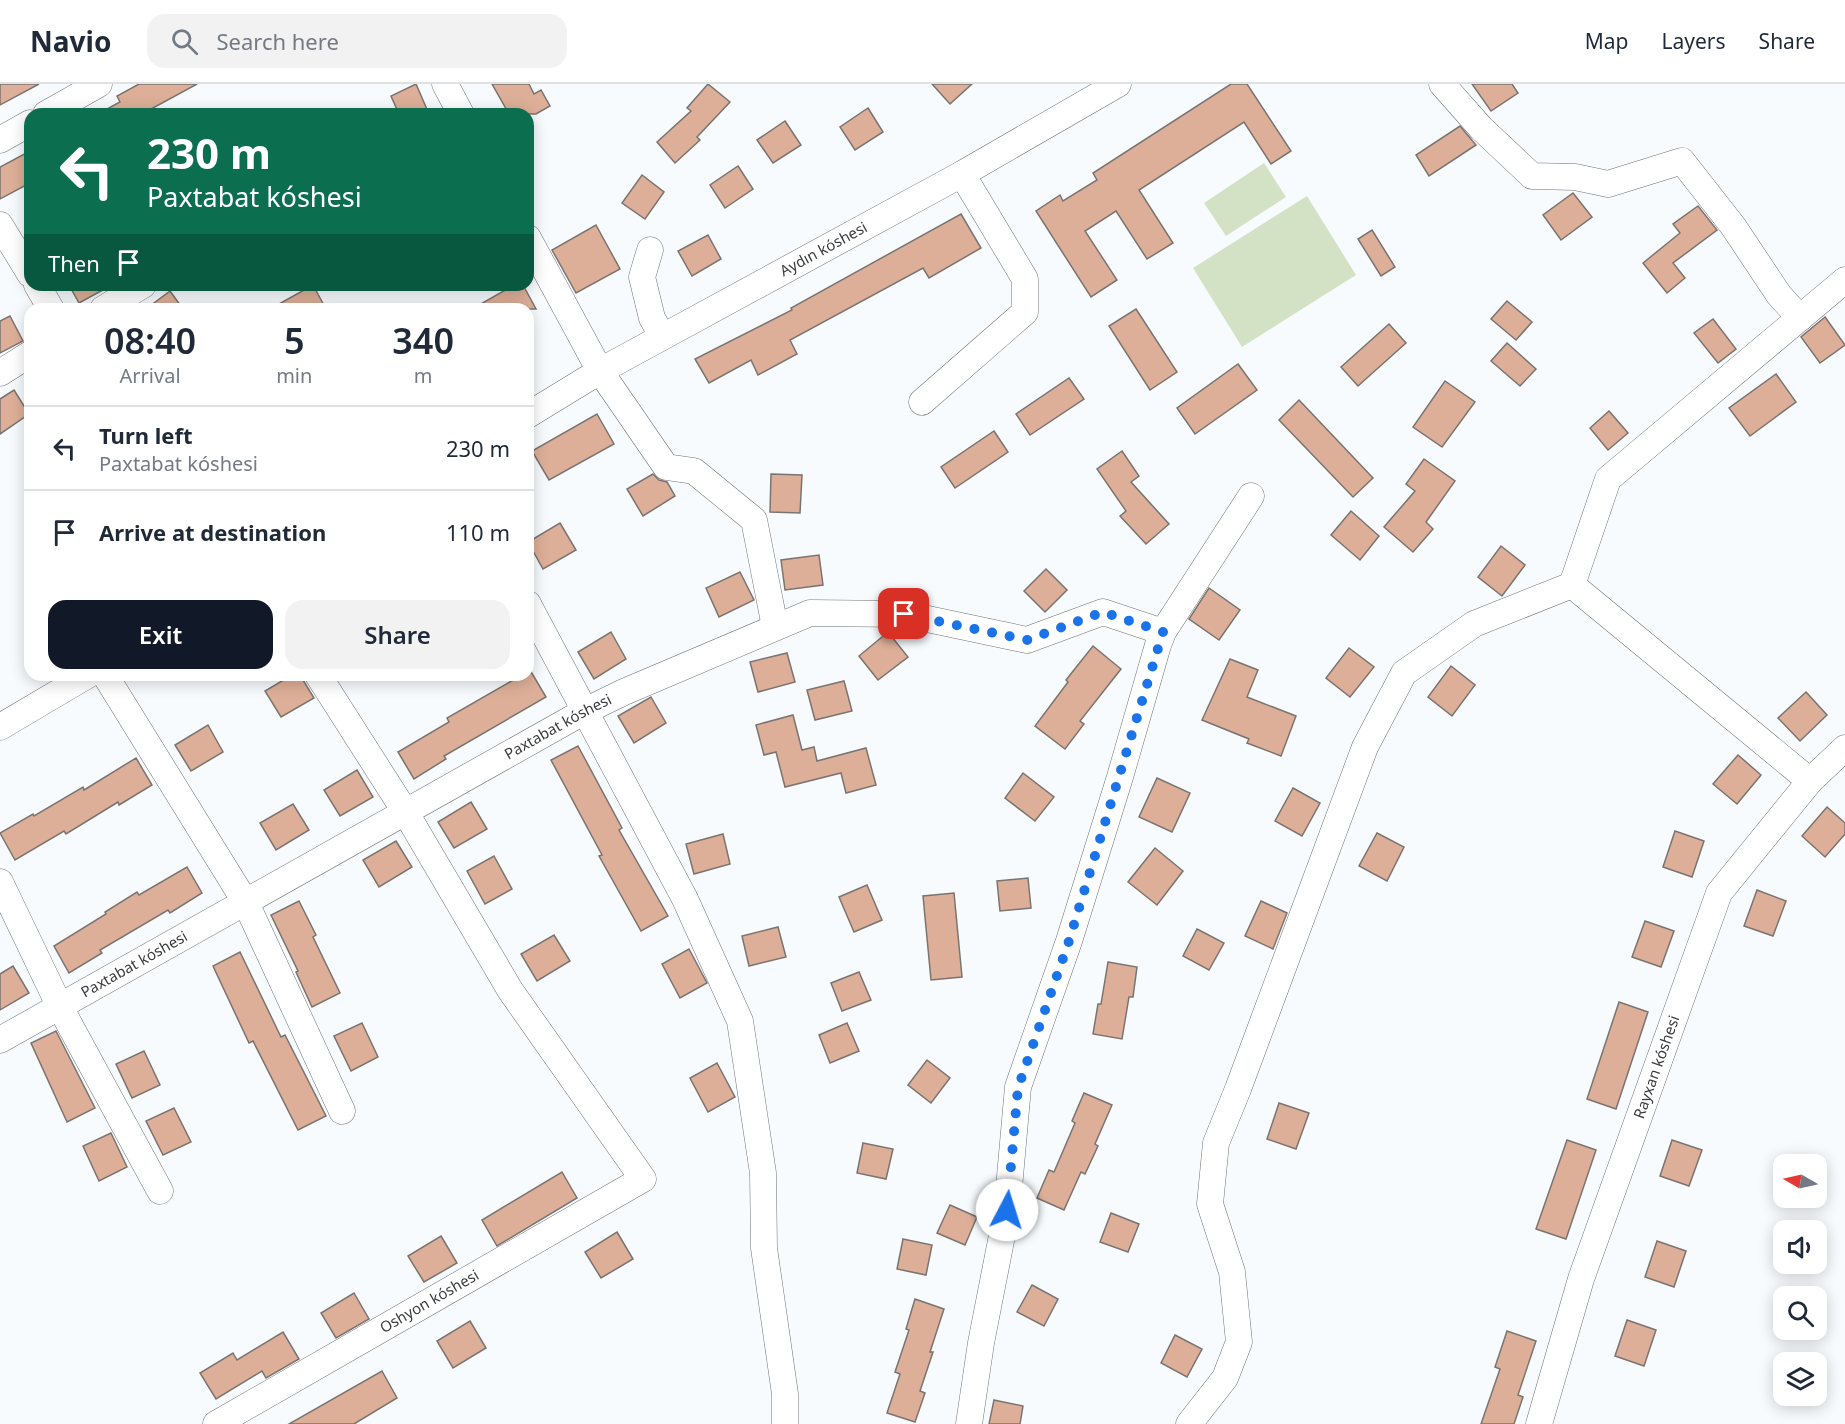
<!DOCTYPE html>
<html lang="en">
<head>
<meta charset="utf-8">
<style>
  body { margin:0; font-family:"Noto Sans",sans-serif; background:#f2f2f3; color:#1f2937; height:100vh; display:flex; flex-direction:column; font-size:22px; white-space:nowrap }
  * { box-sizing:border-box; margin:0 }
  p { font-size:20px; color:#747a83 }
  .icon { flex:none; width:33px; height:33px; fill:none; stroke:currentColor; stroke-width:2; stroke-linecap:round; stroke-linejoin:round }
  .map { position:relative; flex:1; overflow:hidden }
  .sheet { position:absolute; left:24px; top:219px; width:510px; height:378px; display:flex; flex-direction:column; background:#fff; border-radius:18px; box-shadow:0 3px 15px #0003 }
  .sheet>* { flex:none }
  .banner { position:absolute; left:24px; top:24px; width:510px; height:183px; border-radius:18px; box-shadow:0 3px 15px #0003; background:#0b6e4f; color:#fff; overflow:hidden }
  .needle { width:39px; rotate:279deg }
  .controls { position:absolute; left:1773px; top:1070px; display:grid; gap:12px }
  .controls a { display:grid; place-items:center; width:54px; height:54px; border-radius:12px; background:#fff; box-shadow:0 3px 15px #0003; font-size:30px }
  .pin { position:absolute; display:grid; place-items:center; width:51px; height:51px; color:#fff; margin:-26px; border-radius:12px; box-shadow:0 3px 9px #0006 }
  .me { position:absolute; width:66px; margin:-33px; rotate:5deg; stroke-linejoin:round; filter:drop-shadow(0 0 4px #0008) }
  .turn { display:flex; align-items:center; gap:21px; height:126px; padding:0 24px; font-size:27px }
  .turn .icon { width:78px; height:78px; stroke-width:2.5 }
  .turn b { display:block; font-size:42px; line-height:51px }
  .then { display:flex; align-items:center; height:57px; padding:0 24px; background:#0003; gap:12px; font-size:22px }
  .eta { display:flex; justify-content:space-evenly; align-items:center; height:102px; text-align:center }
  .eta b { font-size:36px; font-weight:600; line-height:42px }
  .button { display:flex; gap:12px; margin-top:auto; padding:12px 24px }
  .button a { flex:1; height:69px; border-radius:18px; background:#111827; color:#fff; font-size:24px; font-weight:600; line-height:69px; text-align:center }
  .button a+a { background:#f2f2f3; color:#1f2937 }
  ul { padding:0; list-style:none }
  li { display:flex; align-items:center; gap:18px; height:84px; padding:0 24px; border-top:2px solid #e0e1e3 }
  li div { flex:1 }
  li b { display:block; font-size:22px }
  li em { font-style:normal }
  header { display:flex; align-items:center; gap:36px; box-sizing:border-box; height:84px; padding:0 30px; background:#fff; border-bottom:2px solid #e0e1e3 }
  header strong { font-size:28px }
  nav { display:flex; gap:33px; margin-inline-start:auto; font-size:21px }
  .search { width:420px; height:54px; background:#f2f2f3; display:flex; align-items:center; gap:15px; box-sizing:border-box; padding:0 21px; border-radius:18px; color:#747a83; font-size:22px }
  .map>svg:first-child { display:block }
  .green { fill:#d3e2c5 }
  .building { fill:#ddaf98; stroke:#7a7471; stroke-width:1.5 }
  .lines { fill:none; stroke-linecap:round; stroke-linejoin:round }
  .minor-casing { stroke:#6e7377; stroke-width:27 }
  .minor { stroke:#fff; stroke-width:26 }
  .route { stroke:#1a73e8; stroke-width:10; stroke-dasharray:0 18 }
  .labels { text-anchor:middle; stroke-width:4.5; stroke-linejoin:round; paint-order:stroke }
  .street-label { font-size:15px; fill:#3a3c3e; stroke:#fff }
</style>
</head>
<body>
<header>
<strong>Navio</strong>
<div class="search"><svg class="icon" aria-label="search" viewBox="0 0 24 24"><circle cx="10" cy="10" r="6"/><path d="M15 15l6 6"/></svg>Search here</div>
<nav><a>Map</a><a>Layers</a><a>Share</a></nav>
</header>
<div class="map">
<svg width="1845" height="1340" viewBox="0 0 1845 1340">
  <rect width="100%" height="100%" fill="#f8fbfe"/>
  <g class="green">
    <path d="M1264,79l22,34 -60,39 -22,-33z"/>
    <path d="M1307,112l49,79 -114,72 -49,-79z"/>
  </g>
  <g class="building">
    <path d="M0,0h39l-39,21z"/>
    <path d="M139,0h58l-55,30h-44l22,-12 -3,-6z"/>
    <path d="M416,0l13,30h-30l-8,-18z"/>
    <path d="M492,0h37l5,10 7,-4 9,16 -14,8h-27z"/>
    <path d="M708,0l22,18 -33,35 3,3 -25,23 -18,-21 34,-31 -4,-3z"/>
    <path d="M932,0h40l-22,20z"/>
    <path d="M1231,0h16l44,67 -20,13 -27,-42 -105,68 34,53 -26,16 -31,-48 -31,20 32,49 -26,17 -55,-86 24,-16 3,6 34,-21 -4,-7z"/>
    <path d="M1472,0h40l6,9 -27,18z"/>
    <path d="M868,24l15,24 -28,18 -15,-23z"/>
    <path d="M785,37l16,24 -28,18 -16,-23z"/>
    <path d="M1460,42l16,19 -47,31 -13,-21z"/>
    <path d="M30,67v32l-30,16v-32z"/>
    <path d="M738,82l15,23 -28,19 -15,-23z"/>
    <path d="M642,91l22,17 -19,27 -23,-16z"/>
    <path d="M1573,109l19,24 -31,23 -18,-25z"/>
    <path d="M1698,122l19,24 -44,33 12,15 -18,15 -24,-30 37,-30 -7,-9z"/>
    <path d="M961,130l20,34 -52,30 -6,-10 -133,72 7,14 -39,21 -7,-15 -42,23 -14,-24 97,-49 -1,-2z"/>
    <path d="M596,141l24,44 -44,24 -24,-43z"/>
    <path d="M1372,146l23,37 -14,9 -23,-37z"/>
    <path d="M708,151l13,24 -29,17 -14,-25z"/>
    <path d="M69,201h43l-33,18z"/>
    <path d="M313,201l13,24h-56z"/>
    <path d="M514,201h9l13,24h-64z"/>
    <path d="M170,207l13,18h-37z"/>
    <path d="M1507,217l25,21 -16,18 -25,-21z"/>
    <path d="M1136,225l41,63 -27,18 -41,-64z"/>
    <path d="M10,232l13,25 -23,12v-32z"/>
    <path d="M1825,233l20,28 -25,18 -19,-26z"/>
    <path d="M1713,235l23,30 -18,14 -24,-30z"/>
    <path d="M1389,240l17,19 -48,43 -17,-19z"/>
    <path d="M1507,259l29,26 -16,17 -29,-25z"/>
    <path d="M1238,280l19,26 -62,44 -18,-26z"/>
    <path d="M1776,290l20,28 -46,34 -21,-28z"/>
    <path d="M1069,294l15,21 -54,36 -14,-21z"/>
    <path d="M1445,297l30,21 -33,45 -29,-20z"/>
    <path d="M14,306l15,24 -29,20v-35z"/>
    <path d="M1299,316l74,78 -20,19 -74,-77z"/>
    <path d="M1609,327l19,22 -20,17 -18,-22z"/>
    <path d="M597,330l17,30 -65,36 -17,-29z"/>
    <path d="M994,347l14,21 -53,36 -14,-21z"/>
    <path d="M1122,367l17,25 -8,6 38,42 -23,20 -26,-28 6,-5 -29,-42z"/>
    <path d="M1424,375l31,22 -29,41 7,7 -20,23 -29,-25 31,-36 -9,-7z"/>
    <path d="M653,390l6,6 8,2 8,14 -32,20 -16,-27z"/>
    <path d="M771,390l31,1 -2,38 -30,-1z"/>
    <path d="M1351,427l28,25 -19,24 -29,-25z"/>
    <path d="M560,439l16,27 -33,19 -15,-27z"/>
    <path d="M1501,462l24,19 -23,31 -24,-19z"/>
    <path d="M819,471l4,30 -38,5 -4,-30z"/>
    <path d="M1046,485l21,21 -22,22 -21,-21z"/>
    <path d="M740,488l14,28 -35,17 -13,-29z"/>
    <path d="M1209,504l31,22 -21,30 -30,-21z"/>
    <path d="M611,548l15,27 -32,20 -16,-27z"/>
    <path d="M888,548l20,25 -30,23 -19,-24z"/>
    <path d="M1093,562l28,23 -41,52 4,3 -19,25 -30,-23 33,-44 -2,-2z"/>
    <path d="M1349,564l25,19 -24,30 -24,-19z"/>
    <path d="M787,569l8,29 -37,10 -8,-30z"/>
    <path d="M1230,575l28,11 -11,27 49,19 -15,40 -34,-13 2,-4 -47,-19z"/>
    <path d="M1451,582l24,19 -23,31 -24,-19z"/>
    <path d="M530,586l16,27 -102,59 2,3 -32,20 -16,-27 51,-30 -2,-4 75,-43h6v-4z"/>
    <path d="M292,591h8l14,23 -33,19 -16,-26z"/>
    <path d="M844,597l8,30 -37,9 -8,-30z"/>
    <path d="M1806,608l21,23 -27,26 -22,-23z"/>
    <path d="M651,613l15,26 -32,20 -16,-27z"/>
    <path d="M793,631l9,35 12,-3 3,14 49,-13 10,37 -30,8 -5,-20 -56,14 -9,-35 -12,3 -8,-30z"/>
    <path d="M208,641l15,27 -32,19 -16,-26z"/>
    <path d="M578,662l44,82 -3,2 49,86 -27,15 -42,-75 3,-1 -51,-95z"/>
    <path d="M1738,671l23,20 -24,29 -24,-20z"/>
    <path d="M136,674l16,27 -33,20 -1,-3 -52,32 -2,-3 -49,29 -15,-27 33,-19 1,2 49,-29 1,3z"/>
    <path d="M357,686l16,27 -33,19 -16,-26z"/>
    <path d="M1023,689l31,24 -19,24 -30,-23z"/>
    <path d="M1157,694l33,15 -18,39 -33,-15z"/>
    <path d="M1293,704l27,15 -18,33 -27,-15z"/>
    <path d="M471,718l16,27 -33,19 -16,-26z"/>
    <path d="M293,720l16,26 -33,20 -16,-27z"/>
    <path d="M1827,723l18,16v11l-20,23 -23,-21z"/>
    <path d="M1675,747l29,10 -12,36 -29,-10z"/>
    <path d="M1377,749l27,14 -17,34 -28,-15z"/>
    <path d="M723,750l7,30 -36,10 -8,-30z"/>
    <path d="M396,757l16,26 -33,20 -16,-27z"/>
    <path d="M1155,764l28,23 -26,34 -29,-23z"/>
    <path d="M494,772l18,33 -27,15 -18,-33z"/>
    <path d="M187,783l15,26 -32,20 -2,-3 -68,40 2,3 -33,20 -15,-27 52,-32 -1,-2 32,-20 2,3z"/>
    <path d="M1028,794l3,30 -31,3 -3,-30z"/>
    <path d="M867,801l15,35 -28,12 -15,-35z"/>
    <path d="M1757,806l29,11 -13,35 -29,-10z"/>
    <path d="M954,809l8,84 -31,3 -8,-84z"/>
    <path d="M299,817l17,34 -3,2 27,56 -28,14 -16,-35 2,-1 -27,-56z"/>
    <path d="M1261,817l26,12 -14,36 -28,-13z"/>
    <path d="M1645,837l29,10 -13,36 -29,-10z"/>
    <path d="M778,843l8,30 -37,9 -7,-30z"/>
    <path d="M1197,845l27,14 -15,27 -26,-14z"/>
    <path d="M554,851l16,26 -33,20 -16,-27z"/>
    <path d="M689,865l18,34 -27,15 -18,-34z"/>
    <path d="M240,868l41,85 4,-2 41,81 -28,14 -45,-89 -4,2 -36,-77z"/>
    <path d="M1108,878l29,5 -4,30h-4l-7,42 -29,-5 5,-30h3z"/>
    <path d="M13,882l16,27 -29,17v-36z"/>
    <path d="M859,888l12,28 -29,11 -11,-28z"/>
    <path d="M1619,918l29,10 -32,97 -29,-10z"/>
    <path d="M362,939l16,34 -27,14 -17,-35z"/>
    <path d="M847,939l12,28 -29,12 -11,-28z"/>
    <path d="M56,947l39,77 -28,14 -36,-79z"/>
    <path d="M144,967l16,34 -28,13 -16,-34z"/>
    <path d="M927,976l23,18 -19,25 -23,-18z"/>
    <path d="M717,979l18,34 -27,15 -18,-34z"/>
    <path d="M1084,1009l28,12 -17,39 3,2 -13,28 -4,-2 -17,38 -27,-12 12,-28 5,2 21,-49 -3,-2z"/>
    <path d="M1279,1019l30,10 -13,36 -29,-10z"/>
    <path d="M174,1024l17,34 -28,13 -17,-34z"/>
    <path d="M111,1049l16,34 -28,14 -16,-35z"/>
    <path d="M1567,1056l29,10 -30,89 -30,-10z"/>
    <path d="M1672,1056l30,10 -13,36 -29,-10z"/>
    <path d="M863,1059l30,6 -7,30 -29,-6z"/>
    <path d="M562,1088l15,26 -80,48 -15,-26z"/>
    <path d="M950,1121l27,12 -12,28 -28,-12z"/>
    <path d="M1111,1129l28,11 -11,28 -28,-10z"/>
    <path d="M617,1148l16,27 -32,19 -16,-26z"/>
    <path d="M441,1152l16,27 -33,19 -16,-26z"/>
    <path d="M903,1155l29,6 -6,30 -29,-6z"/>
    <path d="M1657,1157l29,10 -12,36 -29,-10z"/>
    <path d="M1032,1201l26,14 -14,27 -27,-14z"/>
    <path d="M354,1209l15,26 -33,19 -15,-25z"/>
    <path d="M915,1215l29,10 -14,43h3l-13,39 5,2 -10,29 -28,-9 13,-39 -5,-2 14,-42 -3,-1z"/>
    <path d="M1627,1236l29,10 -12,36 -29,-10z"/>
    <path d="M470,1237l16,27 -33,20 -16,-27z"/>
    <path d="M1507,1247l29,10 -18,54 5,2 -9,27h-33l19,-55 -5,-2z"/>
    <path d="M283,1248l16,27 -33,19 -4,-7 -46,28 -16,-26 33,-20 4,7z"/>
    <path d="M1175,1251l27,14 -15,28 -26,-14z"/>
    <path d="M382,1287l15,27 -43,26h-65z"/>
    <path d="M994,1316l29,6 -3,18h-31z"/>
  </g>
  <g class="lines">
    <defs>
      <g id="minor">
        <path d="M445,0l16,30"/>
        <path d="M1442,0l39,44 51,48 43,1 33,7 74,-23 51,65 46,69 21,23"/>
        <path d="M46,30l53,-30"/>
        <path d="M0,56l30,-17"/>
        <path d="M0,141l30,49"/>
        <path d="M528,154l72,133 66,96 28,4 60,49 21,107"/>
        <path d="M650,166l-8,27 10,41 10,18"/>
        <path d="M37,201l14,24"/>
        <path d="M103,225l40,-24"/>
        <path d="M0,289l30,-19"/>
        <path d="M922,318l103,-90v-33l-63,-105"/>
        <path id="s1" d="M528,331l72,-44 362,-197 156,-90"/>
        <path d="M1572,501l238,196"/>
        <path d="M528,520l157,295 55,122 23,152 1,75 21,146v30"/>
        <path d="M105,591l141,228 96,208"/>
        <path d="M0,643l88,-52"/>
        <path d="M0,798l60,125 100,184"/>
        <path id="s2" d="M0,956l585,-329 39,-19 186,-79 94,1 123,26 76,-28 60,20"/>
        <path id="s3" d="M216,1340l427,-245 -133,-189 -104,-177 -88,-138"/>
        <path d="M969,1340l12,-81 26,-133 11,-123 51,-146 51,-164 38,-132 5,-13 88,-136"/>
        <path d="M1189,1340l36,-46 14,-36 -7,-70 -22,-68 6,-61 22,-54 127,-342 39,-74 70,-49 98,-39 36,-106 237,-199"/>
        <path id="s4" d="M1539,1340l42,-145 138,-386 91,-112 35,-33"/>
      </g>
    </defs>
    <use href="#minor" class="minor-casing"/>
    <use href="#minor" class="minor"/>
  </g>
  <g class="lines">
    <path class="route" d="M904,530l123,26 76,-28 60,20 -94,309 -51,147 -11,122"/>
  </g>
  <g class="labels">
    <g class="street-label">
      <text dy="5" stroke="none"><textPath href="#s1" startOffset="339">Aydın kóshesi</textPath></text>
      <text dy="5" stroke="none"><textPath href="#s2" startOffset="640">Paxtabat kóshesi</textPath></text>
      <text dy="5" stroke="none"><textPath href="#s2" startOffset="154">Paxtabat kóshesi</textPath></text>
      <text dy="5" stroke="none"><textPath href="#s4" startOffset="376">Rayxan kóshesi</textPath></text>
      <text dy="5" stroke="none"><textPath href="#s3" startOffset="246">Oshyon kóshesi</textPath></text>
    </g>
  </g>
</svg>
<div class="controls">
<a><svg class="needle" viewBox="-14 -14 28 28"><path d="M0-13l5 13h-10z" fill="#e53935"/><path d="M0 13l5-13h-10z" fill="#747a83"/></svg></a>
<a><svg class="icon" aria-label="sound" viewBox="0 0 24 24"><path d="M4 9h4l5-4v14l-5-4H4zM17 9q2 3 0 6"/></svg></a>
<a><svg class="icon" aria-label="search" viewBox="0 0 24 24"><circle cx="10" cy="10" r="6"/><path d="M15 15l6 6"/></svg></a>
<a><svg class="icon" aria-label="layers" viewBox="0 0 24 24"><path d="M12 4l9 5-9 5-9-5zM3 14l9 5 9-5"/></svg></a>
</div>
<div class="pin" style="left:904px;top:530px;background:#d93025"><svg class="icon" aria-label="arrive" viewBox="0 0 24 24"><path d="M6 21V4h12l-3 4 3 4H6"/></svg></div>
<svg class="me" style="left:1007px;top:1126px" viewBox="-20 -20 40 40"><circle r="19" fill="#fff"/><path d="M0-13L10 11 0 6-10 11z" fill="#1a73e8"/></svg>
<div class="banner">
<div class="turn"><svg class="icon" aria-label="left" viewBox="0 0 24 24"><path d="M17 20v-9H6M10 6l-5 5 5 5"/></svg><div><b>230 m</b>Paxtabat kóshesi</div></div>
<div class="then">Then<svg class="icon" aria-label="arrive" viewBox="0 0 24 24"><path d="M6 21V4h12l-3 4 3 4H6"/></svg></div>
</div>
<section class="sheet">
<div class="eta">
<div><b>08:40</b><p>Arrival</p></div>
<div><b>5</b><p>min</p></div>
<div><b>340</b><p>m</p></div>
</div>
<ul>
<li><svg class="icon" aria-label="left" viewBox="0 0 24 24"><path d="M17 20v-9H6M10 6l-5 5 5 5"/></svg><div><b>Turn left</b><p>Paxtabat kóshesi</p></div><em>230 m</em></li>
<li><svg class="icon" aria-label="arrive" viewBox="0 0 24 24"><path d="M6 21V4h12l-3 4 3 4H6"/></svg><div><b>Arrive at destination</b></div><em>110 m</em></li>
</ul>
<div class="button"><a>Exit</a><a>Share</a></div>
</section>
</div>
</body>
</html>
